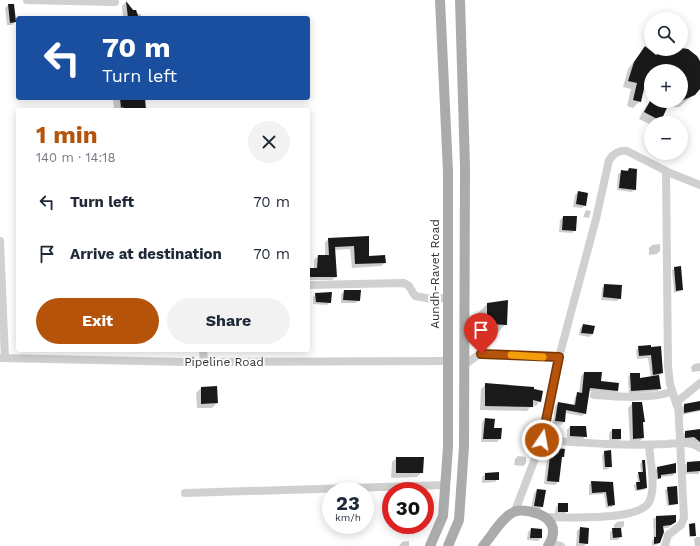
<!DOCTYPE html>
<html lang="en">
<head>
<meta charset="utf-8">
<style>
  body { margin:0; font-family:"Work Sans",sans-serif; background:#f2f2f3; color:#1f2937; height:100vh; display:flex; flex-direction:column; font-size:15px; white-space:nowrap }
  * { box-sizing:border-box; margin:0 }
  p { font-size:13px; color:#747a83 }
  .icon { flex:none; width:22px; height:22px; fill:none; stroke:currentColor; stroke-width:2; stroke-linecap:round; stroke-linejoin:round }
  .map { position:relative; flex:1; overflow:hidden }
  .sheet { position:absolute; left:16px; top:108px; width:294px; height:244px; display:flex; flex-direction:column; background:#fff; border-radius:4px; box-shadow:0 2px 10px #0003 }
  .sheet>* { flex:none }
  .banner { position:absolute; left:16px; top:16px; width:294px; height:84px; border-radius:4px; box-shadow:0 2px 10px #0003; background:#1a4fa0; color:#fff; overflow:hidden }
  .buttons { position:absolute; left:644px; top:12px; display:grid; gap:8px }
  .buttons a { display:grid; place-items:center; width:44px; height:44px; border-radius:50%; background:#fff; box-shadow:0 2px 10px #0003; font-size:20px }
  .speed { position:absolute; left:322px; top:482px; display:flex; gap:8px; font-size:20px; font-weight:700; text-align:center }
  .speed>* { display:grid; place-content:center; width:52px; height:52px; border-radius:50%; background:#fff; box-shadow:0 2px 10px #0003; line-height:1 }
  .speed small { font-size:10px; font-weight:400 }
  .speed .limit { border:6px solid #d22; background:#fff; color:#111 }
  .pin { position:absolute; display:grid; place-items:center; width:34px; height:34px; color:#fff; margin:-41px -17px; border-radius:50% 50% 50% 0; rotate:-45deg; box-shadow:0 0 4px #0007 }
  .pin .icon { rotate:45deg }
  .me { position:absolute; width:44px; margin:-22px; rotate:12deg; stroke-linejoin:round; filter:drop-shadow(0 0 3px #0008) }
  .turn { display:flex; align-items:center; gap:14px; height:84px; padding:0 20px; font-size:18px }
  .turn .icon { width:52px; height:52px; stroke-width:2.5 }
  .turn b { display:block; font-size:28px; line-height:34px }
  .round { display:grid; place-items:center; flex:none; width:42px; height:42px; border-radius:21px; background:#f2f2f3 }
  .overview { display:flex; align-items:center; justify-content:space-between; height:68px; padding:0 20px }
  h1 { font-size:24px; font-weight:700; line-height:30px; color:#b45309 }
  .cta { display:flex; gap:8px; margin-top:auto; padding:8px 20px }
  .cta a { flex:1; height:46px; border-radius:24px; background:#b45309; color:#fff; font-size:16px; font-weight:700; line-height:46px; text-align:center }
  .cta a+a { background:#f2f2f3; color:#1f2937 }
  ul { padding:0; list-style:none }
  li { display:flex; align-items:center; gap:12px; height:52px; padding:0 20px }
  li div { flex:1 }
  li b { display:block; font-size:15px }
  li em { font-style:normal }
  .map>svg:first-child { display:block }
  .shadow { fill:#0003 }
  .building { fill:#1a1a1a }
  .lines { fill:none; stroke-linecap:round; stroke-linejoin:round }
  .minor { stroke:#d0d0d0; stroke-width:8 }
  .major { stroke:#ababab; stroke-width:10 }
  .route-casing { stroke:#753606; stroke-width:10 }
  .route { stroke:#b45309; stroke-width:7 }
  .slow { stroke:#f59e0b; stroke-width:7 }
  .labels { text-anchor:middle; stroke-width:4; stroke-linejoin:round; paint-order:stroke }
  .street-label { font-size:12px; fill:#333; stroke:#fff }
</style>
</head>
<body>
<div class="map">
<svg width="700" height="546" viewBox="0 0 700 546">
  <rect width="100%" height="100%" fill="#fff"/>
  <g class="shadow">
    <path d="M126,2l11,12h4v4h-18l-1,-12z"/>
    <path d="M8,5l7,17 -3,3h-5l-2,-17z"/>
    <path d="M664,14l5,5h-10z"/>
    <path d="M645,48l11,8 14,-7h11l19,14v24l-5,7 -16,13h-13l-6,13 -3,3h-6v2l-12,-6 5,-10 6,-7 3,2 -2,-3h30v-30h-30v30l-9,-12 -2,12 -7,7 -6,-2 4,-17 -8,-2 5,-18z"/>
    <path d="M113,98h31l1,12h-31z"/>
    <path d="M629,169l6,20 -3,3 -15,-2 1,-16z"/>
    <path d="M578,192l7,13 -3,3 -9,-1 2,-12z"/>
    <path d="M586,210l5,1 -2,7 -6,-1z"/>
    <path d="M563,217l12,13 -3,3 -13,-1 1,-12z"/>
    <path d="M368,237v20l17,6 -4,3 -29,2 -2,-19 -16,1 2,27 -4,3h-24v-11h6v-9l4,-4h7v-14l4,-3z"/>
    <path d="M660,244v7l-3,3 -8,1v-7l3,-3z"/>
    <path d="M675,268l7,22 -8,3 -2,-23z"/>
    <path d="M605,285l15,13 -3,3 -16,-1 1,-12z"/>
    <path d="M344,291l15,9 -3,3h-15v-9z"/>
    <path d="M316,294l14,8 -3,3 -14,-1v-7z"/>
    <path d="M487,304l19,20 -10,10 -18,-1 -1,-19z"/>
    <path d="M583,325l10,9 -4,3 -10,-2 1,-7z"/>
    <path d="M650,346l12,27 -4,3 2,13 -3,2 -28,3 -1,-17 3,-3 8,5 12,-2 -3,-19 -11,1 -1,-9 3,-3z"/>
    <path d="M700,363v8l-8,1 -1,-5 3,-3z"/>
    <path d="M584,373l34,18 -4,3 -25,-3 -4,22 -3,3 -17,-3 -1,9 -3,3 -8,-1 2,-18 3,-3 15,3 2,-9 4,-3 2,-18z"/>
    <path d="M486,384l54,17 -4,5 -4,-1 -5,6 -47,-1 1,-21z"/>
    <path d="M201,388l16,15 -5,5h-15l-1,-15z"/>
    <path d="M642,403l2,19 -2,1 1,15 -3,3h-10l-2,-33 4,-4z"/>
    <path d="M684,405h16v6l-18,4v-7z"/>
    <path d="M485,419l15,20 -3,3h-16l1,-20z"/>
    <path d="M527,426h6v9l-4,3 -5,-1v-8z"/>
    <path d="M570,427l16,9 -3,3h-16v-9z"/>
    <path d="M612,430l8,9 -3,3 -8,-1v-8z"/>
    <path d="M686,432l14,1v10l-1,2 -7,-5h-9v-5z"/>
    <path d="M548,448l15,8 -3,3 -2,23 -3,3 -11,-1 3,-26h-3l1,-7z"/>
    <path d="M605,452l6,14 -3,3 -5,1 -1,-15z"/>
    <path d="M518,456l8,1v6l-3,3 -9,-1 1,-6z"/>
    <path d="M397,458l25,14 -5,5 -26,1 1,-16z"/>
    <path d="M642,461l4,27 -2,2 -9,1 -1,-6 4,-2 -1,-8 4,-2 -1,-9z"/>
    <path d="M700,462l-1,12h-15v-8l3,-3z"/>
    <path d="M658,468l17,5 -3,3 -12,1 -5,4 -1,-10z"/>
    <path d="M485,474l13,5 -3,3 -13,1v-6z"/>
    <path d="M591,482l21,1 2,22 -2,2 -6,1 -2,-14 -15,1v-10z"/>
    <path d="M668,488l9,15 -3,2 -7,1 -2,-16z"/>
    <path d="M537,490l8,1 -3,16 -3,3 -8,-1 3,-16z"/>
    <path d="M559,504l8,7 -3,4 -9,-1 1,-7z"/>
    <path d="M656,517l19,5 -7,6h-6l-3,15 -3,2 -4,1v-5l2,-2 -1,-20z"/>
    <path d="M624,521v5l-4,3 1,7 -3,4h-8v-8l4,-3v-4l3,-3z"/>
    <path d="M689,525l6,10 -1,2h-5z"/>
    <path d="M580,528l7,15 -3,3h-8l1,-15z"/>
    <path d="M531,529l10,1v8l-3,3 -11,-1 1,-8z"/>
    <path d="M696,537h4v9h-5l-1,-6z"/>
    <path d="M409,541v5h-10l3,-4z"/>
  </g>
  <g class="building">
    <path d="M126,1l7,9h3l3,8h-11z"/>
    <path d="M8,4h6l2,18 -6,1z"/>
    <path d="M645,46l11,9 10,-6h15v-1l7,1 9,7 3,5v28l-5,6 -14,6v-30h-30v14l-4,-10 -6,27 -8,-2 4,-17 -9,-2 6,-19z"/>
    <path d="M120,98h25l1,12h-22l-1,-3 -2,1z"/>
    <path d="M650,101l11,5 -2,-5h11l-9,20 -17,-9z"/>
    <path d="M629,168l8,1 -1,21 -17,-2 2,-18 7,1z"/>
    <path d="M578,191l10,2 -2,13 -10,-2z"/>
    <path d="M563,216h14l-1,15 -14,-1z"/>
    <path d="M369,236v20l16,-1 1,8 -31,1 -1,-18 -19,1 2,30h-29v-9h9l1,-13h11l-1,-17z"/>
    <path d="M681,266l2,24 -7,1 -2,-24z"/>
    <path d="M604,284l18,1 -1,14 -18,-2z"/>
    <path d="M344,290h17l-1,11 -17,-1z"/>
    <path d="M332,292l-1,11 -15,-1 -1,-9z"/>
    <path d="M508,300l-1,25 -20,-1v-21z"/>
    <path d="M583,324l12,2 -2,8 -12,-1z"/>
    <path d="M651,345v2l10,-1 2,27 -10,2 -2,-20 -12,1 -1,-10z"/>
    <path d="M584,372h18l-1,9 18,2 -1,8 -28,-3 -4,26 -20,-4 -1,12 -10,-1 3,-19 17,3 2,-13 5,1z"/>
    <path d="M630,373h10v5l19,-3 2,14 -30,2z"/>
    <path d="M485,383l49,4v2l9,2 -2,11 -8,-2v7l-48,-1z"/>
    <path d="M217,386l1,17 -17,1v-17z"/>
    <path d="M700,401v9l-16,3v-9z"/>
    <path d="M632,402h10l3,20h-2l1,16 -11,1z"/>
    <path d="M485,418l10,1 -1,9h8l-1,11h-18z"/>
    <path d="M570,426h16l1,11 -17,-1z"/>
    <rect x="612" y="429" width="9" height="10"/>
    <path d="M700,429v13l-6,-5 -9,1v-7z"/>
    <path d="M548,447l17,2 -1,8h-2l-3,25 -12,-1 3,-25 -3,-1z"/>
    <path d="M611,450l1,17h-7l-1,-16z"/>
    <path d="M396,457h28l-1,16h-27z"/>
    <path d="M642,460h3l2,28 -10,2 -1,-8h4l-2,-10h5z"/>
    <path d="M700,461v10l-13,1v-10z"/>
    <path d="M676,463v10l-15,2v3l-3,1 -1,-12z"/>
    <path d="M499,472v8h-14v-7z"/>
    <path d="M591,481l22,1 2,23 -7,1 -2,-14 -14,1z"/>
    <path d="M677,486l1,18 -9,1 -2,-18z"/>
    <path d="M537,489l9,1 -3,17 -9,-1z"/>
    <rect x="558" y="503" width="10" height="9"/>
    <path d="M676,515v7l-5,3 -8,1 1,6 -4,11 -6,1v-7h2v-21z"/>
    <path d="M695,523l1,13h-6l-1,-12z"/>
    <path d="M580,527l9,1 -1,16 -9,-1z"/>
    <path d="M531,528l11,1v9h-12z"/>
    <path d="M612,528h9l1,9 -9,1z"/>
  </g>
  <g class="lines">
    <g class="minor">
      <path d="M27,0l88,2"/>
      <path d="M666,171l2,195 2,18 7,22"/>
      <path d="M0,241l5,117"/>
      <path d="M308,285l96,-2 5,3 6,10 16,3 17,-1"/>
      <path d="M203,350l1,12"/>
      <path d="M0,358l187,4 261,-1"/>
      <path d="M464,365l14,-10 7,-1 74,3"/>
      <path d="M594,395c27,2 53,4 78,-3"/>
      <path d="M542,440c42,3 83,6 125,4 10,-1 24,-3 33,4"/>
      <path d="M185,493l261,-8"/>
      <path d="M515,511l27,-71 17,-83 37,-138 13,-59c5,-7 10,-10 18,-9l43,22 30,12"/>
      <path d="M547,517c20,0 96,5 103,-17 6,-16 0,-39 -1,-55"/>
      <path d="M550,543l11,3"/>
      <path d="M665,546l3,-11 13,-10 3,-7 -6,-117 22,-18"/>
    </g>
    <g class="major">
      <path d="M430,546l13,-30 5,-69v-275l-8,-172"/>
      <path d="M448,546l11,-26 5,-73 1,-280 -5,-167"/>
      <path d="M483,546c9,-10 19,-29 31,-34 6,-3 12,-1 18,0 19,4 27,17 16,34"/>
    </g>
  </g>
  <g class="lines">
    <defs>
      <path id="route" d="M481,354l78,3 -17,83"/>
    </defs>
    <use href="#route" class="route-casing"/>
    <use href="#route" class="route"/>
    <path class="slow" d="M511,355l32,2"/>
  </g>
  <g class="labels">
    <g class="street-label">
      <text transform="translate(435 274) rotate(-90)" y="4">Aundh-Ravet Road</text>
      <text x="224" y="366">Pipeline Road</text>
    </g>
  </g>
</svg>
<div class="buttons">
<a><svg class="icon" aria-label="search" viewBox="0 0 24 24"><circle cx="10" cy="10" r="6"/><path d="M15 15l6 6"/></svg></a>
<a>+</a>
<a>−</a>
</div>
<div class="speed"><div>23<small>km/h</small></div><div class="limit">30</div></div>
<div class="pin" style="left:481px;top:354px;background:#d93025"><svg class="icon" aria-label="arrive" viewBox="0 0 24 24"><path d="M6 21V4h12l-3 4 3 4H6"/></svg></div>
<svg class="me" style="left:542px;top:440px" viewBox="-20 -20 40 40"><circle r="17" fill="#b45309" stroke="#fff" stroke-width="3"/><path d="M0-11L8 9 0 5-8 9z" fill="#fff"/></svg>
<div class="banner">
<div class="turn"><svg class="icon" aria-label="left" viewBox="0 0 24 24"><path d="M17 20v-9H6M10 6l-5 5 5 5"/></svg><div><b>70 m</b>Turn left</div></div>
</div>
<section class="sheet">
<div class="overview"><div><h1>1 min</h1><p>140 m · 14:18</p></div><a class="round"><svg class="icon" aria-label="close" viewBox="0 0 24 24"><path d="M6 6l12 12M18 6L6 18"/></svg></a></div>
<ul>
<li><svg class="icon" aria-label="left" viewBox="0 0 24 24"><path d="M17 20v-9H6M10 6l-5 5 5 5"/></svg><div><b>Turn left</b></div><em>70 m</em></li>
<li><svg class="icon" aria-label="arrive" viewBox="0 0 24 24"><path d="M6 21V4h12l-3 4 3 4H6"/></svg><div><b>Arrive at destination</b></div><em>70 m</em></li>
</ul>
<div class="cta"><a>Exit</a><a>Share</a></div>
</section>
</div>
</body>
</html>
